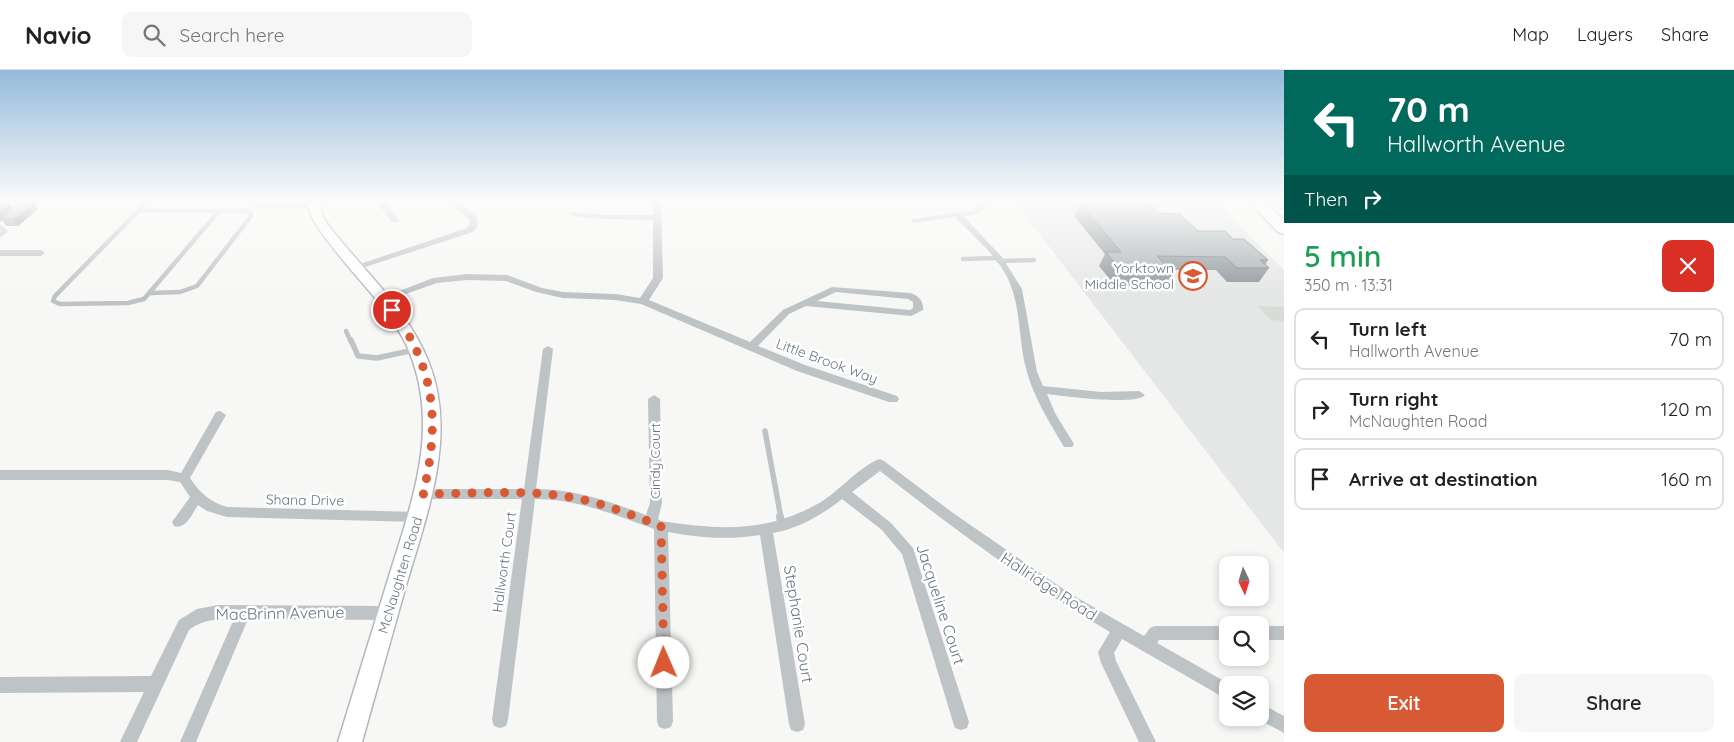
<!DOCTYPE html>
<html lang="en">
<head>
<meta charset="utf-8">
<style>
  body { margin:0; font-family:Quicksand,sans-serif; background:#f6f6f6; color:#222; height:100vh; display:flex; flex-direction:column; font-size:19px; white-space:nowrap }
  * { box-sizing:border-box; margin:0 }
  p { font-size:16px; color:#767676 }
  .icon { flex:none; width:28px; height:28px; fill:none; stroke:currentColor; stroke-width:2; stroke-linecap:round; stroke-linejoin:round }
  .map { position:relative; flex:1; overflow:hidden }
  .details { display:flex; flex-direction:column; background:#fff; width:450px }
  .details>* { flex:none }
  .banner { background:#00695c; color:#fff; overflow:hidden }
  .needle { width:32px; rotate:176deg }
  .tools { position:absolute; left:1219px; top:486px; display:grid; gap:10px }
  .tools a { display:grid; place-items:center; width:50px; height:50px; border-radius:10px; background:#fff; box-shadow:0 2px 8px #0003; font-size:25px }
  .pin { position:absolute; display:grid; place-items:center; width:42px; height:42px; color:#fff; margin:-21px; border:2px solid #fff; border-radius:50%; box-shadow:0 1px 5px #0007 }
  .me { position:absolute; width:55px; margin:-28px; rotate:359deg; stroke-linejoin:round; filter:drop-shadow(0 0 4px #0008) }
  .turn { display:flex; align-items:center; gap:18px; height:105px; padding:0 20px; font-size:22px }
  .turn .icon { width:65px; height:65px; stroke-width:2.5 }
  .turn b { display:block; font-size:35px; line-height:42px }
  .then { display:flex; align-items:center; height:48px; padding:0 20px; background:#0003; gap:10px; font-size:19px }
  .round { display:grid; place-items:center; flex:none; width:52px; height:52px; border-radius:10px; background:#f6f6f6 }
  .overview { display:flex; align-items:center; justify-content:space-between; height:85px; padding:0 20px }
  h1 { font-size:30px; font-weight:600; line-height:38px; color:#1e9e55 }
  .button { display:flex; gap:10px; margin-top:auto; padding:10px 20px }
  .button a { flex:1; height:58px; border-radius:10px; background:#d85a34; color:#fff; font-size:20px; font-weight:600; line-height:58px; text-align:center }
  .button a+a { background:#f6f6f6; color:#222 }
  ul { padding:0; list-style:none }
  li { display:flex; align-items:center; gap:15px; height:62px; margin:0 10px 8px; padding:0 10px; border:2px solid #e0e0e0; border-radius:10px }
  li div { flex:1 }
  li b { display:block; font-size:19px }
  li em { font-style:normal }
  header { display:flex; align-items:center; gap:30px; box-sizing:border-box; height:70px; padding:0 25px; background:#fff; border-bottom:1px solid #e0e0e0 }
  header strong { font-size:24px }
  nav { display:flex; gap:28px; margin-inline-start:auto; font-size:18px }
  .search { width:350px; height:45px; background:#f6f6f6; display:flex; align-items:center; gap:12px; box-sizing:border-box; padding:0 18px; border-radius:10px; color:#767676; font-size:19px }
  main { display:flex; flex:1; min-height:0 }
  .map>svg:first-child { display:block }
  .built { fill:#e5e6e6 }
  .green { fill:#d7dcd4 }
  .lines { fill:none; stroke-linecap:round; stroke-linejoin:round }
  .secondary-casing { stroke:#b3b8bd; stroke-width:3 }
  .highway-casing { stroke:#b2b6b9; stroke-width:3 }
  .lane-far2 { stroke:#bec3c6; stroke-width:4.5 }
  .lane-far1 { stroke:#bec3c6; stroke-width:5.5 }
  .lane { stroke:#bec3c6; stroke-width:8 }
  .street { fill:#bec3c6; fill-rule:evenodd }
  .secondary { fill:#fff; fill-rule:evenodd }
  .highway { fill:#fff; fill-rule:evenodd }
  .wall { fill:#90979c }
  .shaded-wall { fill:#767b7f }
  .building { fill:#a8b0b5; stroke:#767b7f }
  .route { stroke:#d85a34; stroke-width:9; stroke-dasharray:0 16.2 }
  .labels { text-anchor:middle; stroke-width:5; stroke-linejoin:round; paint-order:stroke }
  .poi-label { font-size:14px; fill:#687784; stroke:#fff; text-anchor:end }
  .street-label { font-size:14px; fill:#687784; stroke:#fff }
  .near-street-label { font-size:16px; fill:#687784; stroke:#fff }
</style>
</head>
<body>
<header>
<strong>Navio</strong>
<div class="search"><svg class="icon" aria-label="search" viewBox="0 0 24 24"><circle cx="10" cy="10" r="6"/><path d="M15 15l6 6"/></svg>Search here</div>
<nav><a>Map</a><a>Layers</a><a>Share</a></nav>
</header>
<main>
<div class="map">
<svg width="1284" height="672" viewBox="0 0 1284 672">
  <rect width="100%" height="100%" fill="#f7f7f5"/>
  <path class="built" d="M1015,132h201l68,68v283z"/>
  <path class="green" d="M1258,236l26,1v14l-13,-1z"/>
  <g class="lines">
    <defs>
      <path id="secondary" d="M306,132h12l5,15 8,12c34,43 78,82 98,134 29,74 -3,153 -24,226 -14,51 -29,102 -43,153h-24c16,-52 32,-104 48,-156 24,-80 58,-159 20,-242 -17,-34 -45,-61 -68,-90 -13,-16 -26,-32 -32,-52z"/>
      <g id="highway">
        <path d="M1249,132h16l19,18v14l-6,-2z"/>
        <path d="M1275,132h9v7l-5,-2z"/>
      </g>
    </defs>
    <use href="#secondary" class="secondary-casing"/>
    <use href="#highway" class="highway-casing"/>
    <g class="lane-far2">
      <path d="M253,132l4,3 56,1"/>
      <path d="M1021,132h13"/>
      <path d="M1135,132l58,1"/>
      <path d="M139,140l80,1 -75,88 -16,4 -68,1 -7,-3 2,-5z"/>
      <path d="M139,140l8,-8"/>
      <path d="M0,157l5,4 -5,4"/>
      <path d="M963,189l34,-1"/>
      <path d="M999,191l35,-1"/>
      <path d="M151,223l29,-1 17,-6 54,-70v-3l-6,-2h-26"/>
      <path d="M346,261l5,11"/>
    </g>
    <g class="lane-far1">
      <path d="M351,270l7,16 19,2 37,-8"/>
      <path d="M765,361l16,87"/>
    </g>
    <path class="lane" d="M780,447l2,9"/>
    <g class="street">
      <path d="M376,132h9l14,18 -1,2h-6z"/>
      <path d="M451,132h9l17,16v9l-4,5 -114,37h-6l-2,-2 116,-39 3,-7z"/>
      <path d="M653,132h8l2,76 -14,22 101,42 33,-32 49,-23 78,6c8,2 14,8 13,17l-12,6 -105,-10 -17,8 -31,32 47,19 92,31 2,3 -2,3h-8l-92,-31 -156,-67 -26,-4 -52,-2 -27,-6 -30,-11 -39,-1 -30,3 -54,19 -5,-3 55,-21 34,-4 40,1 35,13 21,4 52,2 25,4 13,-20v-58l-48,-1 -32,-3 -4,-2 4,-2 32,3h48zM836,222l72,7 5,3v6l-3,2 -93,-9z"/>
      <path d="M980,132h9l-11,12 -15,2 39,41 20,32 15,83 6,14 58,6 38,-1 6,4c-9,11 -82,1 -98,-1l8,19 19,31 -2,3h-8c-14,-24 -30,-49 -37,-75 -8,-27 -6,-57 -15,-83 -9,-29 -37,-51 -57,-72l-41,6 -4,-2 4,-2 58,-9z"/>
      <path d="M0,180h41l4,3 -4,3h-41z"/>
      <path d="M548,276l5,3 -17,140c39,0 75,13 110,26l4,-12 -2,-104 6,-4 6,4 2,104 -4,16 3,2c60,9 106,12 160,-19 18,-11 40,-37 59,-43l4,2 69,52 116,80 75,43 6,-8 5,-2h73v14h-69l-2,3 74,42h-3v15l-106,-61 -8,14 2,8 40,81h-17l-38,-79 -3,-11 12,-20c-81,-47 -156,-103 -230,-161l-28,21 39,31 22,25 56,174 -2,6 -6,2 -6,-2 -2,-6 -51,-168 -20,-24 -40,-31c-18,15 -45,30 -69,34l32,191 -2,6 -6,2 -6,-2 -2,-6 -29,-189c-33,5 -59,3 -92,-3l5,189 -2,6 -6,2 -6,-2 -2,-6 -3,-192c-38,-14 -77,-30 -119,-30l-27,221 -2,6 -6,2 -6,-2 -2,-6 30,-221h-99l-4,-1 -2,-4 2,-4 4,-1h101l19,-140z"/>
      <path d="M220,341l6,4 -36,63c10,15 20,24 37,29l190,5 5,1 2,4 -2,4 -5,1 -190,-5 -20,-6 -9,-6c-6,9 -12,25 -24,21l-2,-4 18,-25 -10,-15 -12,-2h-168v-10h168l13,3 35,-61z"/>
      <path d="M218,535l170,1 5,2 2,5 -2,5 -5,2 -140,-1 -52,123h-16l54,-123c-18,0 -30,0 -45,11l-52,112h-17l24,-50 -144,1v-16l151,-1 28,-56 18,-11z"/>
      <rect x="1260" y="556" width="24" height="14"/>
      <path d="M1260,633l24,13v17l-28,-15h4z"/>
    </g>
    <use href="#secondary" class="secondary"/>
    <use href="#highway" class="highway"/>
  </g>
  <g class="wall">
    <path d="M9,132l4,7h25l-20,17h-12l-4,-6 -2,2z"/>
    <path d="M1094,132h45l3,3 56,26 35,8 35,21 -3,5 4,3 -10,14h-32l-11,-12h-47l4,3 -9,14h-36l-3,-4h-12l-14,-17 6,-12 -31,-38 6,-13h13z"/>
  </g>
  <g class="shaded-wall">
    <path d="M9,132l4,7 -12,10 1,1 -2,2v-11z"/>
    <path d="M34,132l4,7 -20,17 -4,-7z"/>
  </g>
  <g class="building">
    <path d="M0,132h9l-9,9z"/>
    <path d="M21,132h13l-20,17h-13z"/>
    <path d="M1100,132h39l3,3 10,1 8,7 20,1 18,17h27l8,8h11l24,21h-8l9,8h-32l-12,-11 -68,-1 16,17h-37l-3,-3h-13l-14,-18h15l-41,-49h21z"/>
  </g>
  <linearGradient id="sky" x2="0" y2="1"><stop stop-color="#95badc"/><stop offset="0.58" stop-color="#fbfbfa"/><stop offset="1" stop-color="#fbfbfa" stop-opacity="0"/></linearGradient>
  <rect width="1284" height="226" fill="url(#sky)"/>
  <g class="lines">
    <path class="route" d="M392,240c44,58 48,114 31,184 47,0 101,-5 146,3 32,5 62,18 92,29l3,137"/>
  </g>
  <defs>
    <symbol id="school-ring" viewBox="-11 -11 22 22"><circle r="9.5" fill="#fff" stroke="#d85a34" stroke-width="1.5"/><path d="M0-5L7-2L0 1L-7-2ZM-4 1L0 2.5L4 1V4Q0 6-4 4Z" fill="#d85a34"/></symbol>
  </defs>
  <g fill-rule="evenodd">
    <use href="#school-ring" x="1177" y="190" width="32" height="32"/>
  </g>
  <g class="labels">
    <g class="poi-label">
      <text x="1174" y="203">Yorktown<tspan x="1174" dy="16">Middle School</tspan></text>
    </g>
    <g class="street-label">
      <text transform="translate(827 291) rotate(20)" y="5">Little Brook Way</text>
      <text transform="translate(655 391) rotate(-90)" y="5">Cindy Court</text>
      <text transform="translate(305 430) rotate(1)" y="5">Shana Drive</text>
      <text transform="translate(504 492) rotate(-82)" y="5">Hallworth Court</text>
      <text transform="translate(400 505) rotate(-73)" y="5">McNaughten Road</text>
    </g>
    <g class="near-street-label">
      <text transform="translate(1049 516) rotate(33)" y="6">Hallridge Road</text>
      <text transform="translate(941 534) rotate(72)" y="6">Jacqueline Court</text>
      <text transform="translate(280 543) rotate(-1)" y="6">MacBrinn Avenue</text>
      <text transform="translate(799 554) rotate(81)" y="6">Stephanie Court</text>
    </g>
  </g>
</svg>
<div class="tools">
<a><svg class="needle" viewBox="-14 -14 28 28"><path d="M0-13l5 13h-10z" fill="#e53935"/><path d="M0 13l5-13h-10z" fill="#767676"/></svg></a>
<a><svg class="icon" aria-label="search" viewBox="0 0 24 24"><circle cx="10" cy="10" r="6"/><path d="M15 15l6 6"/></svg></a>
<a><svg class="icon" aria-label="layers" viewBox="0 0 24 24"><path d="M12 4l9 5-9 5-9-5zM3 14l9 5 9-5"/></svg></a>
</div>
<div class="pin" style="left:392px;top:240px;background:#d93025"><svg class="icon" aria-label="arrive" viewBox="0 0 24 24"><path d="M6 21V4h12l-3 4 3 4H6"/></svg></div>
<svg class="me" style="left:664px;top:593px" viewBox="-20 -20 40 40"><circle r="19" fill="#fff"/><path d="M0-13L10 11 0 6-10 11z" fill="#d85a34"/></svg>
</div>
<section class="details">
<div class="banner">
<div class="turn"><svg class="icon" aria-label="left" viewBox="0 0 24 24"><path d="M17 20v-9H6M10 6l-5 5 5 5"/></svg><div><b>70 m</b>Hallworth Avenue</div></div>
<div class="then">Then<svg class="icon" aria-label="right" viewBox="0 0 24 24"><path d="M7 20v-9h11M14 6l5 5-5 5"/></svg></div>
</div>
<div class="overview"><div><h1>5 min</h1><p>350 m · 13:31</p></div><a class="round" style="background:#d93025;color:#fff"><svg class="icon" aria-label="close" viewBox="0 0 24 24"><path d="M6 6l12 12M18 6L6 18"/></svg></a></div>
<ul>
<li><svg class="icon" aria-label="left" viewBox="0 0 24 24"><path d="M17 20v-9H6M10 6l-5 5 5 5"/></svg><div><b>Turn left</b><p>Hallworth Avenue</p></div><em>70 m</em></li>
<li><svg class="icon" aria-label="right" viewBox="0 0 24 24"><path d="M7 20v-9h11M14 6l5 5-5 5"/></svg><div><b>Turn right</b><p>McNaughten Road</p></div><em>120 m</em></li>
<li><svg class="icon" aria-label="arrive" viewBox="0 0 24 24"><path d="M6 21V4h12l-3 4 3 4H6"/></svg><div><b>Arrive at destination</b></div><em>160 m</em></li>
</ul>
<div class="button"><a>Exit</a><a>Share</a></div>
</section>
</main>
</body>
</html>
